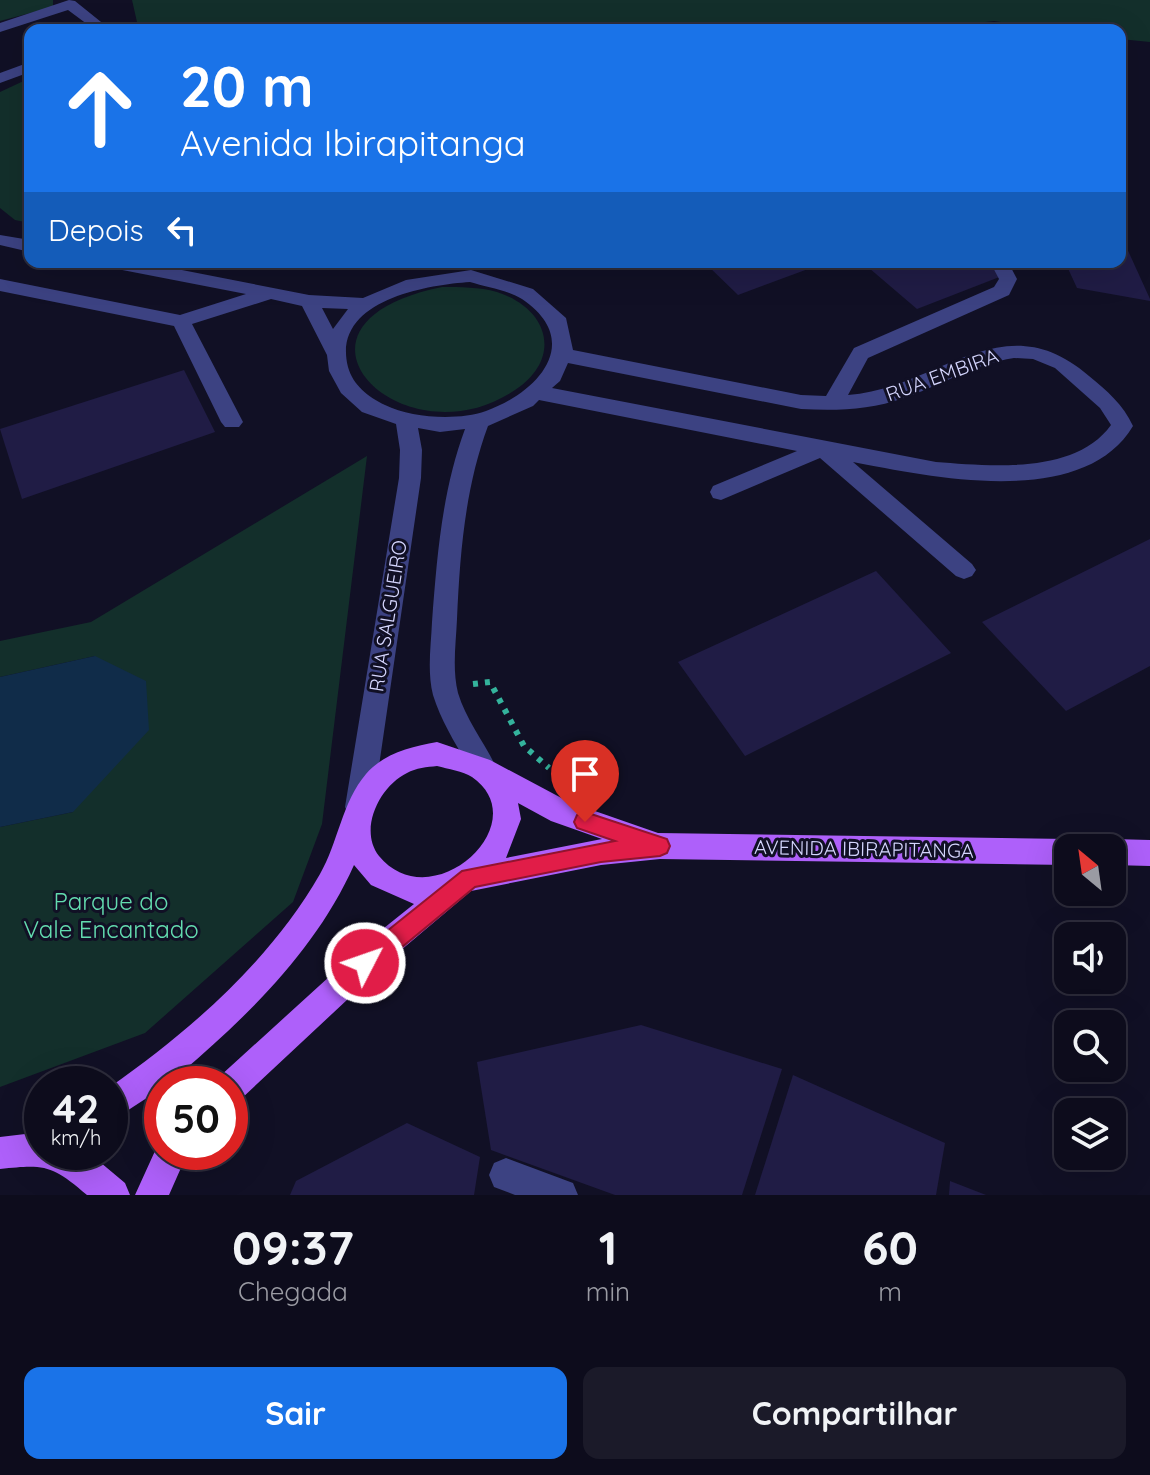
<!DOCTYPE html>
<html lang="pt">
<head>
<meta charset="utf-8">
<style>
  body { margin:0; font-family:Quicksand,sans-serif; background:#1b1a29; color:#f1f3f6; height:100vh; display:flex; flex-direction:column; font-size:30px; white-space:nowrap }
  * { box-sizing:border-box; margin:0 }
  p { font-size:26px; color:#9a9ba3 }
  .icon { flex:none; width:44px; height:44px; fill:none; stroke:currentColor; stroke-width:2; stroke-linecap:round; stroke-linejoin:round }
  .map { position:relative; height:1195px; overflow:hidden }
  .details { display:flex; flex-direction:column; background:#0d0c1c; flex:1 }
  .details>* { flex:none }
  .top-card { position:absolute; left:24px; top:24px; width:1102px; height:244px; border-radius:16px; box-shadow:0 8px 32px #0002,0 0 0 2px #2d2c3b; background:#1a73e8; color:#fff; overflow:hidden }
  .needle { width:52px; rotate:331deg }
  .controls { position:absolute; left:1054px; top:834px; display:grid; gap:16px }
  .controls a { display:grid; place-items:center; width:72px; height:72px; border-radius:16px; background:#0d0c1c; box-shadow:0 8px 32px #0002,0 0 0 2px #2d2c3b; font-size:40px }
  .speed { position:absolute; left:24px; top:1066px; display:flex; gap:16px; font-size:40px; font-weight:700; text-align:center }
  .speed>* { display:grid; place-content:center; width:104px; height:104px; border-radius:50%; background:#0d0c1c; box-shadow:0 8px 32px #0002,0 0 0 2px #2d2c3b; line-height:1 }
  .speed small { font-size:20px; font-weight:400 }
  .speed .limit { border:12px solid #d22; background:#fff; color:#111 }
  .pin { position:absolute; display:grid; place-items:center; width:68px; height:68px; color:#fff; margin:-82px -34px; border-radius:50% 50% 50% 0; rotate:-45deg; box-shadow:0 0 8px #0007 }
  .pin .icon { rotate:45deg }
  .me { position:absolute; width:88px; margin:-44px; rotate:49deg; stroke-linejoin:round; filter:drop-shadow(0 0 6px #0008) }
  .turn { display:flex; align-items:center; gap:28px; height:168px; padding:0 24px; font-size:36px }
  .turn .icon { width:104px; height:104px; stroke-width:2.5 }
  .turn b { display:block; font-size:56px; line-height:68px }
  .then { display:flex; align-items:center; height:76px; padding:0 24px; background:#0003; gap:16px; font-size:30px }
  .eta { display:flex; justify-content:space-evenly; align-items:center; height:136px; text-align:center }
  .eta b { font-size:48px; font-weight:700; line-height:56px }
  .cta { display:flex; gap:16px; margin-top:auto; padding:16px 24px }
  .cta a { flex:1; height:92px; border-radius:16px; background:#1a73e8; color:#fff; font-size:32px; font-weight:700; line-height:92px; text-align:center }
  .cta a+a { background:#1b1a29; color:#f1f3f6 }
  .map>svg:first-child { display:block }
  .green { fill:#132f2b }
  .water { fill:#102c49 }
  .building { fill:#201c45 }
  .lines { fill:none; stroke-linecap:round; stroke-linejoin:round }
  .path { stroke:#34b39c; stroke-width:6; stroke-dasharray:5 7; stroke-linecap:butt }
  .minor { fill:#3c4282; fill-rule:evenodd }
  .major { fill:#ae60fa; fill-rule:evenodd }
  .route { fill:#e11d48; stroke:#92132f; stroke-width:2 }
  .labels { text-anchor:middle; stroke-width:6; stroke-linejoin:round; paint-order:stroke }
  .street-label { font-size:20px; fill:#d5d6fe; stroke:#111025 }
  .near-park-label { font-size:24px; fill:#63dcaf; stroke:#111025 }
</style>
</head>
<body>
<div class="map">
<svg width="1150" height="1195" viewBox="0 0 1150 1195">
  <rect width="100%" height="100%" fill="#111025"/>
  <g class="green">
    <path d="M0,0h53v7l-53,14z"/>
    <path d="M132,0h1018v42l-30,-3v-9h-62l-64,-9 -75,9h-790l8,-8z"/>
    <path d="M30,78v145l-15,-3 -15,-12v-116z"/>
    <path d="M442,287c18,0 37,0 55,5 52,17 66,66 18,98 -112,76 -255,-66 -73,-103z"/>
    <path d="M367,456l-45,368 -29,78 -148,131 -145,54v-260l73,-15 22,-156 -95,21v-36l91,-19z"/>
  </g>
  <path class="water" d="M95,656l51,25 3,49 -76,82 -73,15v-150z"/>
  <g class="building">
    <path d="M1120,233l30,66v2l-73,-13 -12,-26h55z"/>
    <path d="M704,262h123l-89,33z"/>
    <path d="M862,262h122l18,14 -85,33z"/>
    <path d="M184,370l31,62 -193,67 -22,-70z"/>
    <path d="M1150,539v127l-84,45 -84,-89z"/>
    <path d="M876,571l75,82 -206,103 -67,-94z"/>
    <path d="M641,1025l141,44 -40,126h-127l-124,-45 -14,-88z"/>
    <path d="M793,1075l152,68 -9,52h-181z"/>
    <path d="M407,1123l73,34 -6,38h-184l6,-14z"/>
    <path d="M950,1181l36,14h-37z"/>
  </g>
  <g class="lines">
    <path class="path" d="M473,684l17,-2 34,64 25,22"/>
    <g class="minor">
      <path d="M69,0l6,1 36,29h-16l-27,-20 -68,22v-9z"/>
      <path d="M30,62v10l-30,11v-10z"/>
      <path d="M0,235l30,5v12l-30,-7z"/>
      <path d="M103,262h38l168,33 54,3 43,-18 65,-10 62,19 33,29 7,32 228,45 25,1 28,-48 140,-61 5,-8 -9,-17h18l9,17 -8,16 -141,63 -20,37c91,-7 155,-94 241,-19 18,15 34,28 44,50 -50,84 -202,51 -280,36l119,102 4,6 -4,6 -8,3 -8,-3 -136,-118 -99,42 -8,-2 -3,-6 3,-6 84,-35 -258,-51 -6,6 -45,20c-23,62 -28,127 -31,193 -1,24 -5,50 1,74 8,27 27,50 39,76l-4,8 -9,4 -9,-4c-15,-26 -33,-53 -42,-82 -6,-24 -2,-49 -1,-73 5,-66 10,-131 33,-193l-25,3 -22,-4 4,22 -1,28 -48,329 -4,9 -10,3 -10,-3 -4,-9 54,-329 1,-28 -4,-26 -34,-12 -21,-19 -12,-22 -2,-16 -25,-49 -31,-7 -79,25 51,98 -4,5h-14l-4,-5 -47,-96 -174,-35v-12l180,36 66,-21 -134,-26zM470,282c16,5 38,8 52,17 62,42 17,93 -36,112 -29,10 -74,7 -101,-6 -17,-8 -32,-20 -37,-38 -17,-66 77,-82 122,-85zM322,308l26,1 -15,20zM1014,358l19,1 22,9 45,40 11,17c-36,50 -121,41 -175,37l-384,-74 8,-7 8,-18 233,46c35,2 69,1 103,-11 38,-13 70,-34 110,-40z"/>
      <path d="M506,1158l67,25 5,12h-63l-21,-8 -5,-12 5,-12z"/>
    </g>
    <g class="major">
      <path d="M437,742l53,18 79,42 89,31 410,6 10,4 2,5h-12v17l-408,-6 -59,6 -130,26 -77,65 -153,143 -11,5v-20h-14l3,-7 155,-141 40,-32 -43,-19 -17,-20c-37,83 -103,148 -172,207l-15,12h-5v4l-52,34v-35c81,-57 160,-126 210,-213 18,-31 22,-72 46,-100 18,-21 45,-27 71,-32zM437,766c11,3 26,5 35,11 66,46 -40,143 -93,79 -21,-27 1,-70 28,-83 9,-5 20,-6 30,-7zM518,803l33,18 51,18 -96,19 15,-39z"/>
      <path d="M1112,839l38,1v26l-38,-1v-17h-12l2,-5z"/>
      <path d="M42,1132v20h46l37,31 5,12h-43c-35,-30 -42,-31 -87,-26v-32z"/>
      <path d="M160,1140l2,12h26l-19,43h-34z"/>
    </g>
  </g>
  <path class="route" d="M585,812l82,27 3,7 -3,7 -7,3 -59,6 -126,25 -102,84 -8,3 -8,-3 -3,-8 3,-8 105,-84 153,-30 -38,-13 -3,-6 3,-7z"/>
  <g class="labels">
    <g class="street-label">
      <text transform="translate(942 375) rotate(-20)" y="7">RUA EMBIRA</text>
      <text transform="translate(388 616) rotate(-81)" y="7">RUA SALGUEIRO</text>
      <text transform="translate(864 849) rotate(1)" y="7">AVENIDA IBIRAPITANGA</text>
    </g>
    <g class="near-park-label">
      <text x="111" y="910">Parque do<tspan x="111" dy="28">Vale Encantado</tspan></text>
    </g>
  </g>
</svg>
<div class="controls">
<a><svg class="needle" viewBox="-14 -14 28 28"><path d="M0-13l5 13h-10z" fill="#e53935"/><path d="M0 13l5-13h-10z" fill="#9a9ba3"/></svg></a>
<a><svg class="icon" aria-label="sound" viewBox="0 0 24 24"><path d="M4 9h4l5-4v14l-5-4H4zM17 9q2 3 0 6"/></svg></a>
<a><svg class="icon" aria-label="search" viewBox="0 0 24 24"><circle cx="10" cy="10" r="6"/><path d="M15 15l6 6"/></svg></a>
<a><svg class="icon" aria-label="layers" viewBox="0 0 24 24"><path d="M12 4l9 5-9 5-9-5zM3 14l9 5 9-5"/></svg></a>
</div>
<div class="speed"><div>42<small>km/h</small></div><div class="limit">50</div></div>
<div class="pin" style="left:585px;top:822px;background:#d93025"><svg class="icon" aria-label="arrive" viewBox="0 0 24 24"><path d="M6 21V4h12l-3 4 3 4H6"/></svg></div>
<svg class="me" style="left:365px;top:963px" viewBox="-20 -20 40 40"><circle r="17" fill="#e11d48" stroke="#fff" stroke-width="3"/><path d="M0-11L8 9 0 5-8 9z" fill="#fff"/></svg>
<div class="top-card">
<div class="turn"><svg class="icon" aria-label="ahead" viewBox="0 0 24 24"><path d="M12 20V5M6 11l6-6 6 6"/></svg><div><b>20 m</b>Avenida Ibirapitanga</div></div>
<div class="then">Depois<svg class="icon" aria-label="left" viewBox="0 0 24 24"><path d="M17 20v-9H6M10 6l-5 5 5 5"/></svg></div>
</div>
</div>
<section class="details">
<div class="eta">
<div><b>09:37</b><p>Chegada</p></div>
<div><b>1</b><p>min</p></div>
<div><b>60</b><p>m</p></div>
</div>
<div class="cta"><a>Sair</a><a>Compartilhar</a></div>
</section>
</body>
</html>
